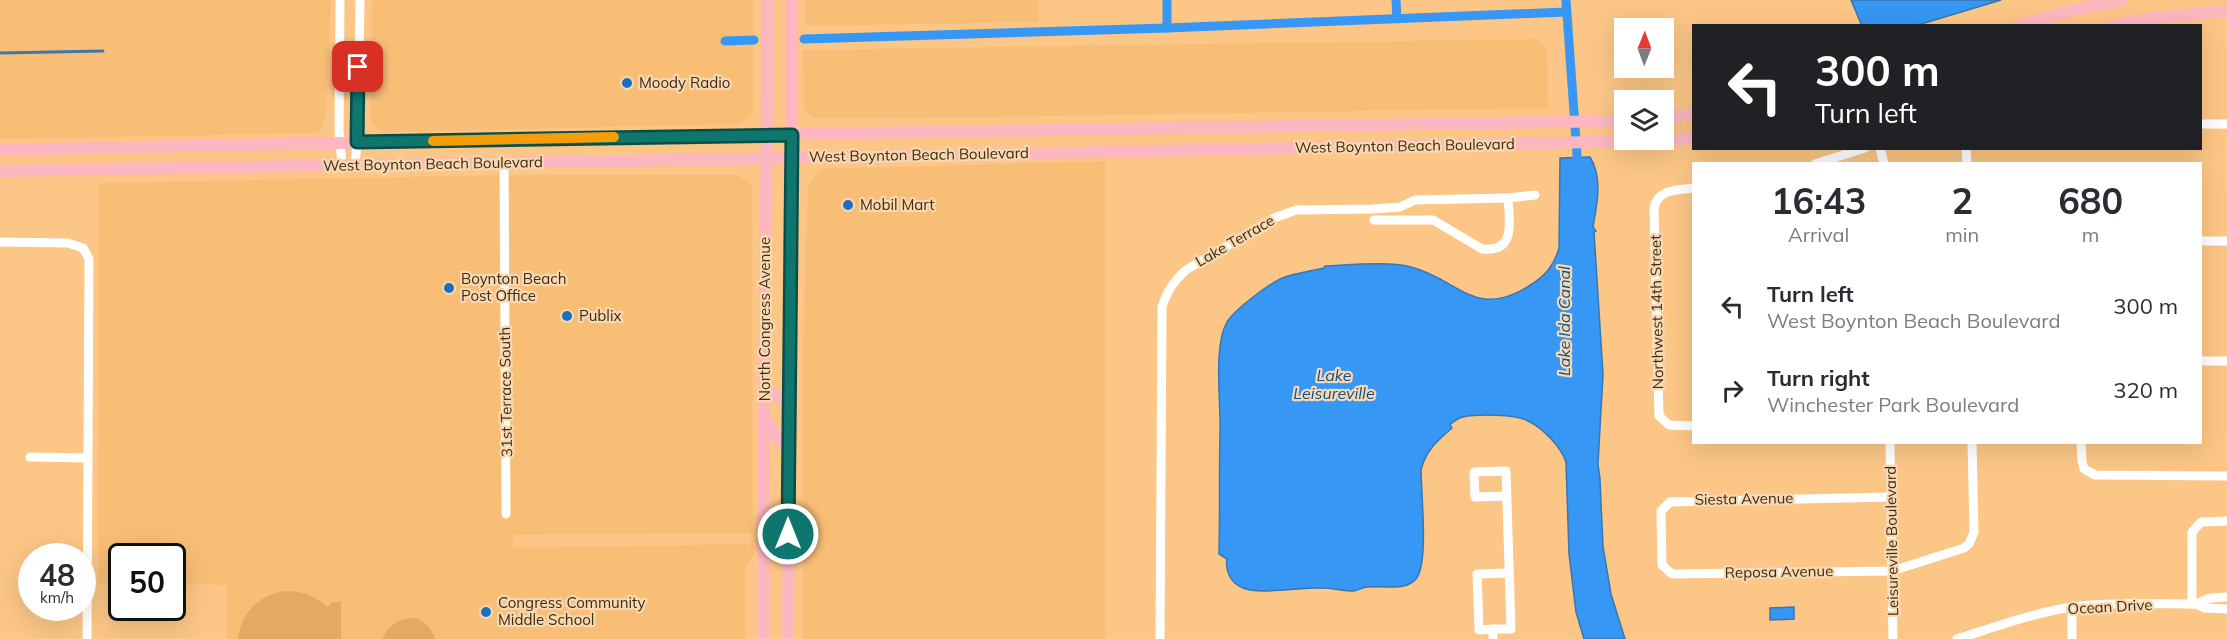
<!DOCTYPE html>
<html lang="en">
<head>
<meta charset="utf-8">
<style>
  body { margin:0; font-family:Mulish,sans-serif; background:#f2f2f3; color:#2b2b33; height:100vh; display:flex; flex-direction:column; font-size:22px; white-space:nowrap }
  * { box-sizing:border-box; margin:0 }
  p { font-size:20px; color:#7c7c81 }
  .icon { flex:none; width:33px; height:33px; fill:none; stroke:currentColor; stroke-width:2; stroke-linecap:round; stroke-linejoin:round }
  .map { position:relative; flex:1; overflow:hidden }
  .side { position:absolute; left:1692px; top:162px; width:510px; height:282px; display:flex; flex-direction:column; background:#fff; border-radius:0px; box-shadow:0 6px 24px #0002 }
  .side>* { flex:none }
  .guide { position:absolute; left:1692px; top:24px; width:510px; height:126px; border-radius:0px; box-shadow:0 6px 24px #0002; background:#202124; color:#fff; overflow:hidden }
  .needle { width:39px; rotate:1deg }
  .buttons { position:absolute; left:1614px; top:18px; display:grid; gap:12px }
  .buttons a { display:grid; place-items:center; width:60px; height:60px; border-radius:0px; background:#fff; box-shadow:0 6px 24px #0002; font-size:30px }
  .speed { position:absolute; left:18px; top:543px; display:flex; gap:12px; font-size:30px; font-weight:700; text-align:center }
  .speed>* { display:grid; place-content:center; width:78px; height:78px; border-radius:50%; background:#fff; box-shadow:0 6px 24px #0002; line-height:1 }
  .speed small { font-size:15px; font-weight:400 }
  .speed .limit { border:3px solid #111; border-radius:9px; background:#fff; color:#111 }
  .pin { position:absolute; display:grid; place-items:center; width:51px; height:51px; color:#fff; margin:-26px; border-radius:12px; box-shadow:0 3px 9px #0006 }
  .me { position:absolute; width:66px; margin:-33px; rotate:0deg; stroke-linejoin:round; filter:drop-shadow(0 0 4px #0008) }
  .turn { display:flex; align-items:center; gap:21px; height:126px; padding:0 24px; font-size:27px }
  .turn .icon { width:78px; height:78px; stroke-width:2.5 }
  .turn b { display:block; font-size:42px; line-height:51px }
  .eta { display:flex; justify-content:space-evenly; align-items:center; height:102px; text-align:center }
  .eta b { font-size:36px; font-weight:700; line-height:42px }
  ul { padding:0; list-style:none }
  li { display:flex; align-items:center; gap:18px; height:84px; padding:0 24px }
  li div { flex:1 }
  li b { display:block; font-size:22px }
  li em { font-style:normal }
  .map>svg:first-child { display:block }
  .built { fill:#f8be76 }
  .green { fill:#e2aa65 }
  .water { fill:#3697f4; stroke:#3977b0; stroke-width:1.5 }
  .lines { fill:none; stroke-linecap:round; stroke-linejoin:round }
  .stream { stroke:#3977b0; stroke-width:3 }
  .canal { stroke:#3697f4; stroke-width:9 }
  .minor { stroke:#fff; stroke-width:9 }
  .major { stroke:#fcb7c1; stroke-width:12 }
  .route-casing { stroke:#0a4d48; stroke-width:15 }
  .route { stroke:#0f766e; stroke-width:10 }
  .slow { stroke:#f59e0b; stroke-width:10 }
  .poi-dot { fill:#196fbd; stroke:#f8d8b2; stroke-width:2 }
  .labels { text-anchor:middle; stroke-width:4.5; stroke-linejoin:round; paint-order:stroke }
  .poi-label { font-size:15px; fill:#402c11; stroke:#f8d8b2; text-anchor:start }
  .street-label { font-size:15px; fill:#402c11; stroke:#f8d8b2 }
  .water-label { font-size:16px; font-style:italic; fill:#0c4f8b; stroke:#f8d8b2 }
</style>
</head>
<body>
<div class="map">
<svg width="2227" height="639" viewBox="0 0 2227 639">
  <rect width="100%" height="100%" fill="#fbc686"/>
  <g class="built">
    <path d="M0,0h331l-5,116 -8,17 -318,6z"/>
    <path d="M372,0h381v113l-13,11 -358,8 -11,-10z"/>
    <path d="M806,0h232v22l-232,4z"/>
    <path d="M1538,39l9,11 1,58 -626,10h-108l-10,-8 -1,-60z"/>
    <path d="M1105,161v478h-302v-292l5,-162 13,-16z"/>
    <path d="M515,175h223l14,10 1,348 -240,2v13l239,-4 2,1v9l-9,14v71h-518v-54l-54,-1 -1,-28h-50l-1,27h-23l1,-400z"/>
  </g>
  <g class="green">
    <path d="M285,591c17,0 29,4 42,16l5,-5h9v37h-103c3,-27 21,-44 47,-48z"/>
    <path d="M415,618c11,4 16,10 20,21h-53c7,-14 17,-21 33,-21z"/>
  </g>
  <g class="water">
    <path d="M1851,0h150l-83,25 -56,1z"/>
    <path d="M1590,157c13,21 7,47 3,70l3,4 -2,1 9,142 -5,90 2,15 3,68 8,47 14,45h-41l-8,-27 -7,-58 -3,-92c-5,-15 -23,-34 -38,-41 -13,-7 -51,-7 -65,-4 -5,1 -9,5 -13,7l2,4c-15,13 -26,22 -31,42 0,23 8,94 -5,109 -11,13 -35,6 -49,8 -5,1 -9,3 -13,4 -11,0 -22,-3 -33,-3 -19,-1 -62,7 -78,0 -13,-5 -18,-18 -16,-29l-8,-5c1,-41 0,-82 1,-123 1,-30 -7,-84 7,-109 8,-13 44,-40 58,-45 13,-4 26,-6 39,-9l1,-2c24,-1 64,-5 86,1 49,13 64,53 118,19 16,-10 25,-20 30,-38l1,-90z"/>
    <path d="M1794,607v12l-24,1v-12z"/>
  </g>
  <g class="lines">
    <path class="stream" d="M0,53l103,-2"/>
    <g class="canal">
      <path d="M1396,0l1,19"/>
      <path d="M1566,0l12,169"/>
      <path d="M1167,28v-28"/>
      <path d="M804,39l363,-11 399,-16"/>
      <path d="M725,41l29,-1"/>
    </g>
    <g class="minor">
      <path d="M340,0l-1,131 3,34"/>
      <path d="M2200,124h27"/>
      <path d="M1880,148l4,16"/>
      <path d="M1966,148l1,16"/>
      <path d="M504,163l2,351"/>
      <path d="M1815,164l50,-16"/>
      <path d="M355,165l3,-34 2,-131"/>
      <path d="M1694,188c-17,2 -36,1 -40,20l5,208 10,9 25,1"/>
      <path d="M1508,198l27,-3"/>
      <path d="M2200,241h27"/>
      <path d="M0,242l68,1 15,5 6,11 -2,380"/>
      <path d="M2200,361h27"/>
      <path d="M1890,442l3,197"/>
      <path d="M2081,442l1,19 2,8 11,6 132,1"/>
      <path d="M30,457l58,1"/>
      <path d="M1891,497l-221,5 -9,9 1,54 10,9 220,-3 72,-23 5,-4 5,-12 -2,-90"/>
      <path d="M29,584h3"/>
      <path d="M2192,604v-72l9,-10 26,-1"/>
      <path d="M2196,604l8,4 23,1"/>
      <path d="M2072,607v32"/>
      <path d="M1493,629l-14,1 -2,-56 32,-1"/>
      <path d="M1160,639l2,-332c5,-16 12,-26 24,-37l88,-52 22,-8 77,-1 27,-2 15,-7 93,-2c1,22 9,55 -26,51l-49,-29h-59"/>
      <path d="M1493,639v-10h18l-5,-158 -32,1 1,25 32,-1"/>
      <path d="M1957,639c38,-12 76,-26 115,-32 41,-5 83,-3 124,-3l14,-6 17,-1"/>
    </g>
    <g class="major">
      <path d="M2018,26l52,-15 51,-11"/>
      <path d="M2112,26l42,-8 73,-7"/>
      <path d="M1664,118l30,-4"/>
      <path d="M0,150l615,-13 1009,-16"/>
      <path d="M0,171l861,-14 782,-16 51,-3"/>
      <path d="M765,386l24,21"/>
      <path d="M764,418l25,35"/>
      <path d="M764,639v-221l4,-418"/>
      <path d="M788,639l4,-639"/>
    </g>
  </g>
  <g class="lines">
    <defs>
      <path id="route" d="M358,67l-1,75 435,-7 -4,399"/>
    </defs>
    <use href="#route" class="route-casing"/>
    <use href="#route" class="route"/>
    <path class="slow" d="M433,141l181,-4"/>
  </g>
  <g class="poi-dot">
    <circle cx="627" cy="83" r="6"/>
    <circle cx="848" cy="205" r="6"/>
    <circle cx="449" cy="288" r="6"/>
    <circle cx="567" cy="316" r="6"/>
    <circle cx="486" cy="612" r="6"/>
  </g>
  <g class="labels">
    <g class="poi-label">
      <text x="639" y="88">Moody Radio</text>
      <text x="860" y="210">Mobil Mart</text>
      <text x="461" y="284">Boynton Beach<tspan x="461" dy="17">Post Office</tspan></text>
      <text x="579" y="321">Publix</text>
      <text x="498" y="608">Congress Community<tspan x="498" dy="17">Middle School</tspan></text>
    </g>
    <g class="street-label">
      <text transform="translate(1405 146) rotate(-1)" y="5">West Boynton Beach Boulevard</text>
      <text transform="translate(919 155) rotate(-1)" y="5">West Boynton Beach Boulevard</text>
      <text transform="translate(433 164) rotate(-1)" y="5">West Boynton Beach Boulevard</text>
      <text transform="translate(1235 241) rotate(-30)" y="5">Lake Terrace</text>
      <text transform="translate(1657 312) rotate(-91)" y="5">Northwest 14th Street</text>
      <text transform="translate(765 319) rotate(-90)" y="5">North Congress Avenue</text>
      <text transform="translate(506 392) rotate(-91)" y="5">31st Terrace South</text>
      <text transform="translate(1744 499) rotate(-1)" y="5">Siesta Avenue</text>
      <text transform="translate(1892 541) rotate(-91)" y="5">Leisureville Boulevard</text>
      <text transform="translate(1779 572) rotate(-1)" y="5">Reposa Avenue</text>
      <text transform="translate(2110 607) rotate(-3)" y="5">Ocean Drive</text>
    </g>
    <g class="water-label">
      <text transform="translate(1564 321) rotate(-90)" y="6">Lake Ida Canal</text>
      <text x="1334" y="381">Lake<tspan x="1334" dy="18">Leisureville</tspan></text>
    </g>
  </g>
</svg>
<div class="buttons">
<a><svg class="needle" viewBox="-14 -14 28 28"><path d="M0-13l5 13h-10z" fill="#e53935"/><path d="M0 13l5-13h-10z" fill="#7c7c81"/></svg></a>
<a><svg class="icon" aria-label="layers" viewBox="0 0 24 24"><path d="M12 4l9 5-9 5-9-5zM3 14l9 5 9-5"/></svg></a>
</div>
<div class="speed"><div>48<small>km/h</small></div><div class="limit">50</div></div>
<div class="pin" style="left:358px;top:67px;background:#d93025"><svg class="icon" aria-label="arrive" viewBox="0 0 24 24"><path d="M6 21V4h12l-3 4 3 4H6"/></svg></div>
<svg class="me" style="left:788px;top:534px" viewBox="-20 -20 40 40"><circle r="17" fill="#0f766e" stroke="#fff" stroke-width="3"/><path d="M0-11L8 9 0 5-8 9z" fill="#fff"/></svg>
<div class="guide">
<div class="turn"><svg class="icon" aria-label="left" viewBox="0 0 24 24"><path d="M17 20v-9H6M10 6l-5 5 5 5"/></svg><div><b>300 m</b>Turn left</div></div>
</div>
<section class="side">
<div class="eta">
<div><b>16:43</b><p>Arrival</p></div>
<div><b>2</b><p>min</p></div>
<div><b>680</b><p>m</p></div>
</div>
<ul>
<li><svg class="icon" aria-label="left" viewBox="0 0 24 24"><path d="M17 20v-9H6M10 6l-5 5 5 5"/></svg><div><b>Turn left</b><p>West Boynton Beach Boulevard</p></div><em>300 m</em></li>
<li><svg class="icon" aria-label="right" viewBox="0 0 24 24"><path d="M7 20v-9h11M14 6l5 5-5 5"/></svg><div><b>Turn right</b><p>Winchester Park Boulevard</p></div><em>320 m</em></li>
</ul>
</section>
</div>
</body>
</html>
